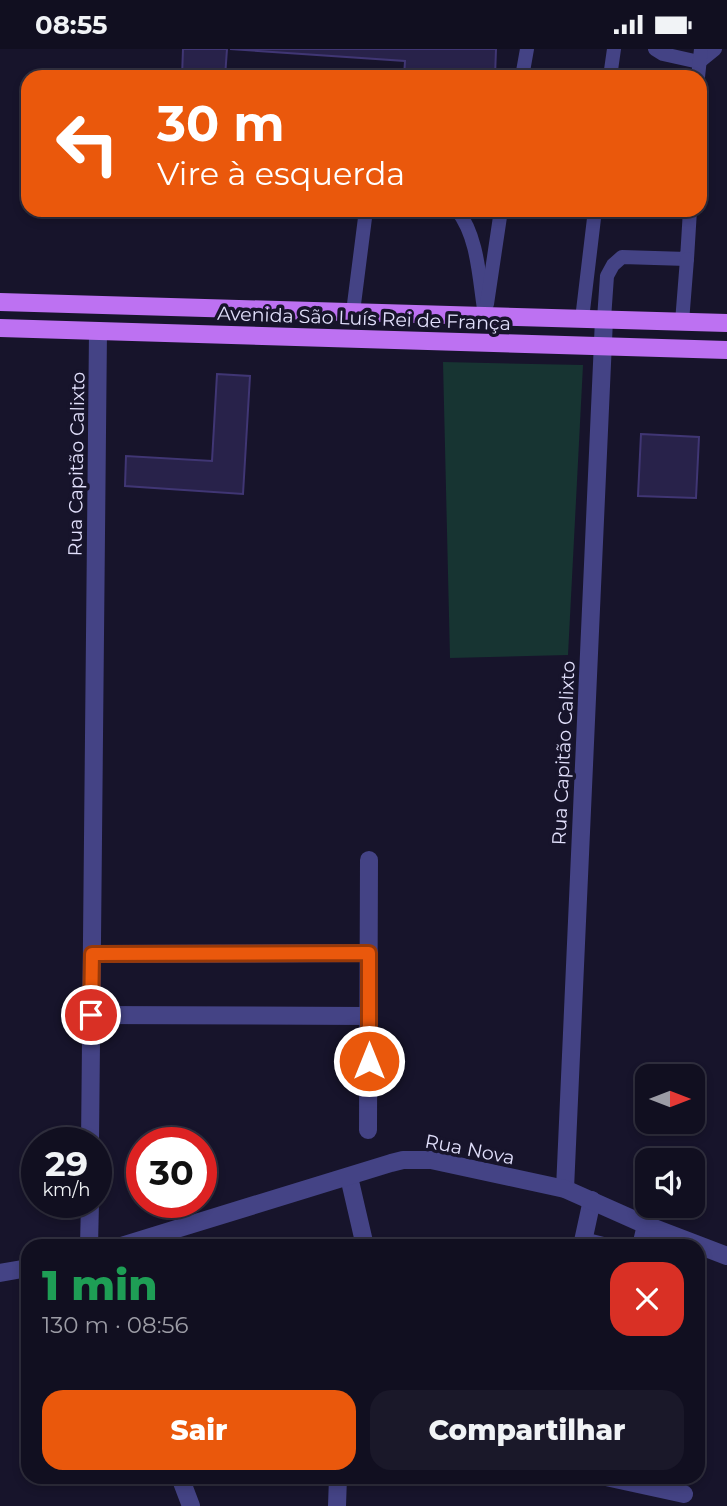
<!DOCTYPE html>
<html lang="pt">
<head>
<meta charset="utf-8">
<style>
  body { margin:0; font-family:Montserrat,sans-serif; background:#1a1829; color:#f1f3f6; height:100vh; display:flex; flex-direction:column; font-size:26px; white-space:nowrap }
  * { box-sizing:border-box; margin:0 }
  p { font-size:23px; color:#9c9ca5 }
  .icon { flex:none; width:38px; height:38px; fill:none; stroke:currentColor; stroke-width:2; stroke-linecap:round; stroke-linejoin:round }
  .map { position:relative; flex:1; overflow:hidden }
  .details { position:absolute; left:21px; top:1190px; width:684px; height:245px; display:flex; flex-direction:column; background:#110f20; border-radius:21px; box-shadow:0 4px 10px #0003,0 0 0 2px #302f3e }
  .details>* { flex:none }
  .top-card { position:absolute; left:21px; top:21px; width:686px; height:147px; border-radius:21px; box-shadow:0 4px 10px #0003,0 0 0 2px #302f3e; background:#ea580c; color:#fff; overflow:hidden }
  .needle { width:46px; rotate:90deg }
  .buttons { position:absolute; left:635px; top:1015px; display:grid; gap:14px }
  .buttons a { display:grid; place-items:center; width:70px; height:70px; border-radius:14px; background:#110f20; box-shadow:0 4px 10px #0003,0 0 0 2px #302f3e; font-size:35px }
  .speed { position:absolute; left:21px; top:1078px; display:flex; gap:14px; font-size:35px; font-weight:700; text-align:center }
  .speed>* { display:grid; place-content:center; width:91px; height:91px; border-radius:50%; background:#110f20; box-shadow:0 4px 10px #0003,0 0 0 2px #302f3e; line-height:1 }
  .speed small { font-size:18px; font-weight:400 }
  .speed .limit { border:10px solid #d22; background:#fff; color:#111 }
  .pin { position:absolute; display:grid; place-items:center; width:60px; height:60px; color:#fff; margin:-30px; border:4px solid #fff; border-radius:50%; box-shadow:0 2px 7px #0007 }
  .me { position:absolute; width:77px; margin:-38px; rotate:0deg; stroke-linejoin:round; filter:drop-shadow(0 0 5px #0008) }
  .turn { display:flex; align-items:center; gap:24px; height:147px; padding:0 21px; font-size:32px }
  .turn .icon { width:91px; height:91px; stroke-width:2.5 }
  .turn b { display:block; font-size:49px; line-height:60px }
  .round { display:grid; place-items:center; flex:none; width:74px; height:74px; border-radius:21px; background:#1a1829 }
  .overview { display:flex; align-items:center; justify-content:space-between; height:119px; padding:0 21px }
  h1 { font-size:42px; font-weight:800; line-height:52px; color:#1e9e55 }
  .primary-button { display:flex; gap:14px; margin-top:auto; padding:14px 21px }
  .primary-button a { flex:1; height:80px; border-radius:21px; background:#ea580c; color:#fff; font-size:28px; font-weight:800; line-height:80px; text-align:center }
  .primary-button a+a { background:#1a1829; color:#f1f3f6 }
  .status { display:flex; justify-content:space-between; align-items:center; height:49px; padding:0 35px; background:#110f20; direction:ltr }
  .status svg { height:19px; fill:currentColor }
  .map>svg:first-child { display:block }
  .green { fill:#173432 }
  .building { fill:#28224a; stroke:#403674; stroke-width:2 }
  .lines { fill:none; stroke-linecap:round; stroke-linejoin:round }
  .service { stroke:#444385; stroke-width:14 }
  .minor { stroke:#444385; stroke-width:18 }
  .tertiary { stroke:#444385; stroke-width:18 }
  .primary { stroke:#bd71f2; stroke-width:18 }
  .route-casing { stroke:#983908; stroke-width:18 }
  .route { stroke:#ea580c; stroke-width:12 }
  .labels { text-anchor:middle; stroke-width:7; stroke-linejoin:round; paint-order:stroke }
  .street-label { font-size:19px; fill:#e2e0fc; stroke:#17142b }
</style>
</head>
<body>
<div class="status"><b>08:55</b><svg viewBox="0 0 49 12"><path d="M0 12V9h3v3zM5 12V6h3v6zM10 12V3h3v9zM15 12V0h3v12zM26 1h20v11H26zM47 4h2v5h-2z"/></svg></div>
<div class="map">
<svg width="727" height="1457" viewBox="0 0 727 1457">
  <rect width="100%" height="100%" fill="#17142b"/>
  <path class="green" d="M443,313l140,3 -15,290 -118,3z"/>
  <g class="building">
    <path d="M183,0h44l-2,28h-43z"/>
    <path d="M230,0h266l-1,28h-91l1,-16z"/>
    <path d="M217,325l33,2 -7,118 -118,-8 1,-30 86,5z"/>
    <path d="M641,385l58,3 -3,61 -58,-2z"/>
  </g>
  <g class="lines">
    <g class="service">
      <path d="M655,0l8,5 36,8"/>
      <path d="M699,13l16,-13"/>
      <path d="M522,28l5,-28"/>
      <path d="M610,28l4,-28"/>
      <path d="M698,28l3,-28"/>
      <path d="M457,161c22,28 22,71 28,105"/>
      <path d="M487,255l14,-94"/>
      <path d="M353,263l13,-102"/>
      <path d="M582,270l13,-109"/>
      <path d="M604,270l3,-43 6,-11 9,-8 65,2 3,-49"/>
      <path d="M682,273l5,-63"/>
    </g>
    <g class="minor">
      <path d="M92,905l277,-1"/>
      <path d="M91,966l278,1"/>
      <path d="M368,1081l1,-270"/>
      <path d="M349,1128l16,69"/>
      <path d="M583,1192l20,5"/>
      <path d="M582,1197l10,-46"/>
      <path d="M641,1197l5,-21"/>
      <path d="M180,1428l11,29"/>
      <path d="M606,1428l78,17"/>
      <path d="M337,1457l1,-29"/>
    </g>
    <g class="tertiary">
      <path d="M90,1094l8,-812"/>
      <path d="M565,1140l39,-870"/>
      <path d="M89,1197l1,-44"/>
      <path d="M121,1197l270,-83 12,-3h28l134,29 81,36 81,31"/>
      <path d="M0,1224l28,-5"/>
    </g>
    <g class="primary">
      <path d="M0,253l727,21"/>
      <path d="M0,279l727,22"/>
    </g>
  </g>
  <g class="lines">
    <defs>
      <path id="route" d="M91,966l1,-61 277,-1v108"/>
    </defs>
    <use href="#route" class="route-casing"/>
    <use href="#route" class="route"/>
  </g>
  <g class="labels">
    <g class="street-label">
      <text transform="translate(364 269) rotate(2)" y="7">Avenida São Luís Rei de França</text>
      <text transform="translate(76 415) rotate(-89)" y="7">Rua Capitão Calixto</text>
      <text transform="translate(563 704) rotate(-87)" y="7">Rua Capitão Calixto</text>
      <text transform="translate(470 1100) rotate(11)" y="7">Rua Nova</text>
    </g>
  </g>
</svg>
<div class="buttons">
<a><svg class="needle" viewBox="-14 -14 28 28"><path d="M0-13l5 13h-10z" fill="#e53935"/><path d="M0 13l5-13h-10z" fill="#9c9ca5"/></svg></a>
<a><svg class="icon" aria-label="sound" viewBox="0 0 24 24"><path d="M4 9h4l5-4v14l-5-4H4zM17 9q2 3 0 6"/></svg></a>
</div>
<div class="speed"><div>29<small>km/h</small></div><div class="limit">30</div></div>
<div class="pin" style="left:91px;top:966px;background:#d93025"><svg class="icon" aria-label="arrive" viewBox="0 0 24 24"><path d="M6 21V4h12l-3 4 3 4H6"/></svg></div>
<svg class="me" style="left:369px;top:1012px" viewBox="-20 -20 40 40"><circle r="17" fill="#ea580c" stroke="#fff" stroke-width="3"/><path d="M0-11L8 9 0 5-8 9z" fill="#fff"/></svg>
<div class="top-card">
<div class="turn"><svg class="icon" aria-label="left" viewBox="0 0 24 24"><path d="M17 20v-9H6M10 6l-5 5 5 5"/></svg><div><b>30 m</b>Vire à esquerda</div></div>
</div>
<section class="details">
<div class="overview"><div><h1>1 min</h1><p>130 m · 08:56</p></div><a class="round" style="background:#d93025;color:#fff"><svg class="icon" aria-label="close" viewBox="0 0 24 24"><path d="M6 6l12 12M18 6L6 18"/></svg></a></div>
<div class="primary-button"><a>Sair</a><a>Compartilhar</a></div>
</section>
</div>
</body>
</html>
